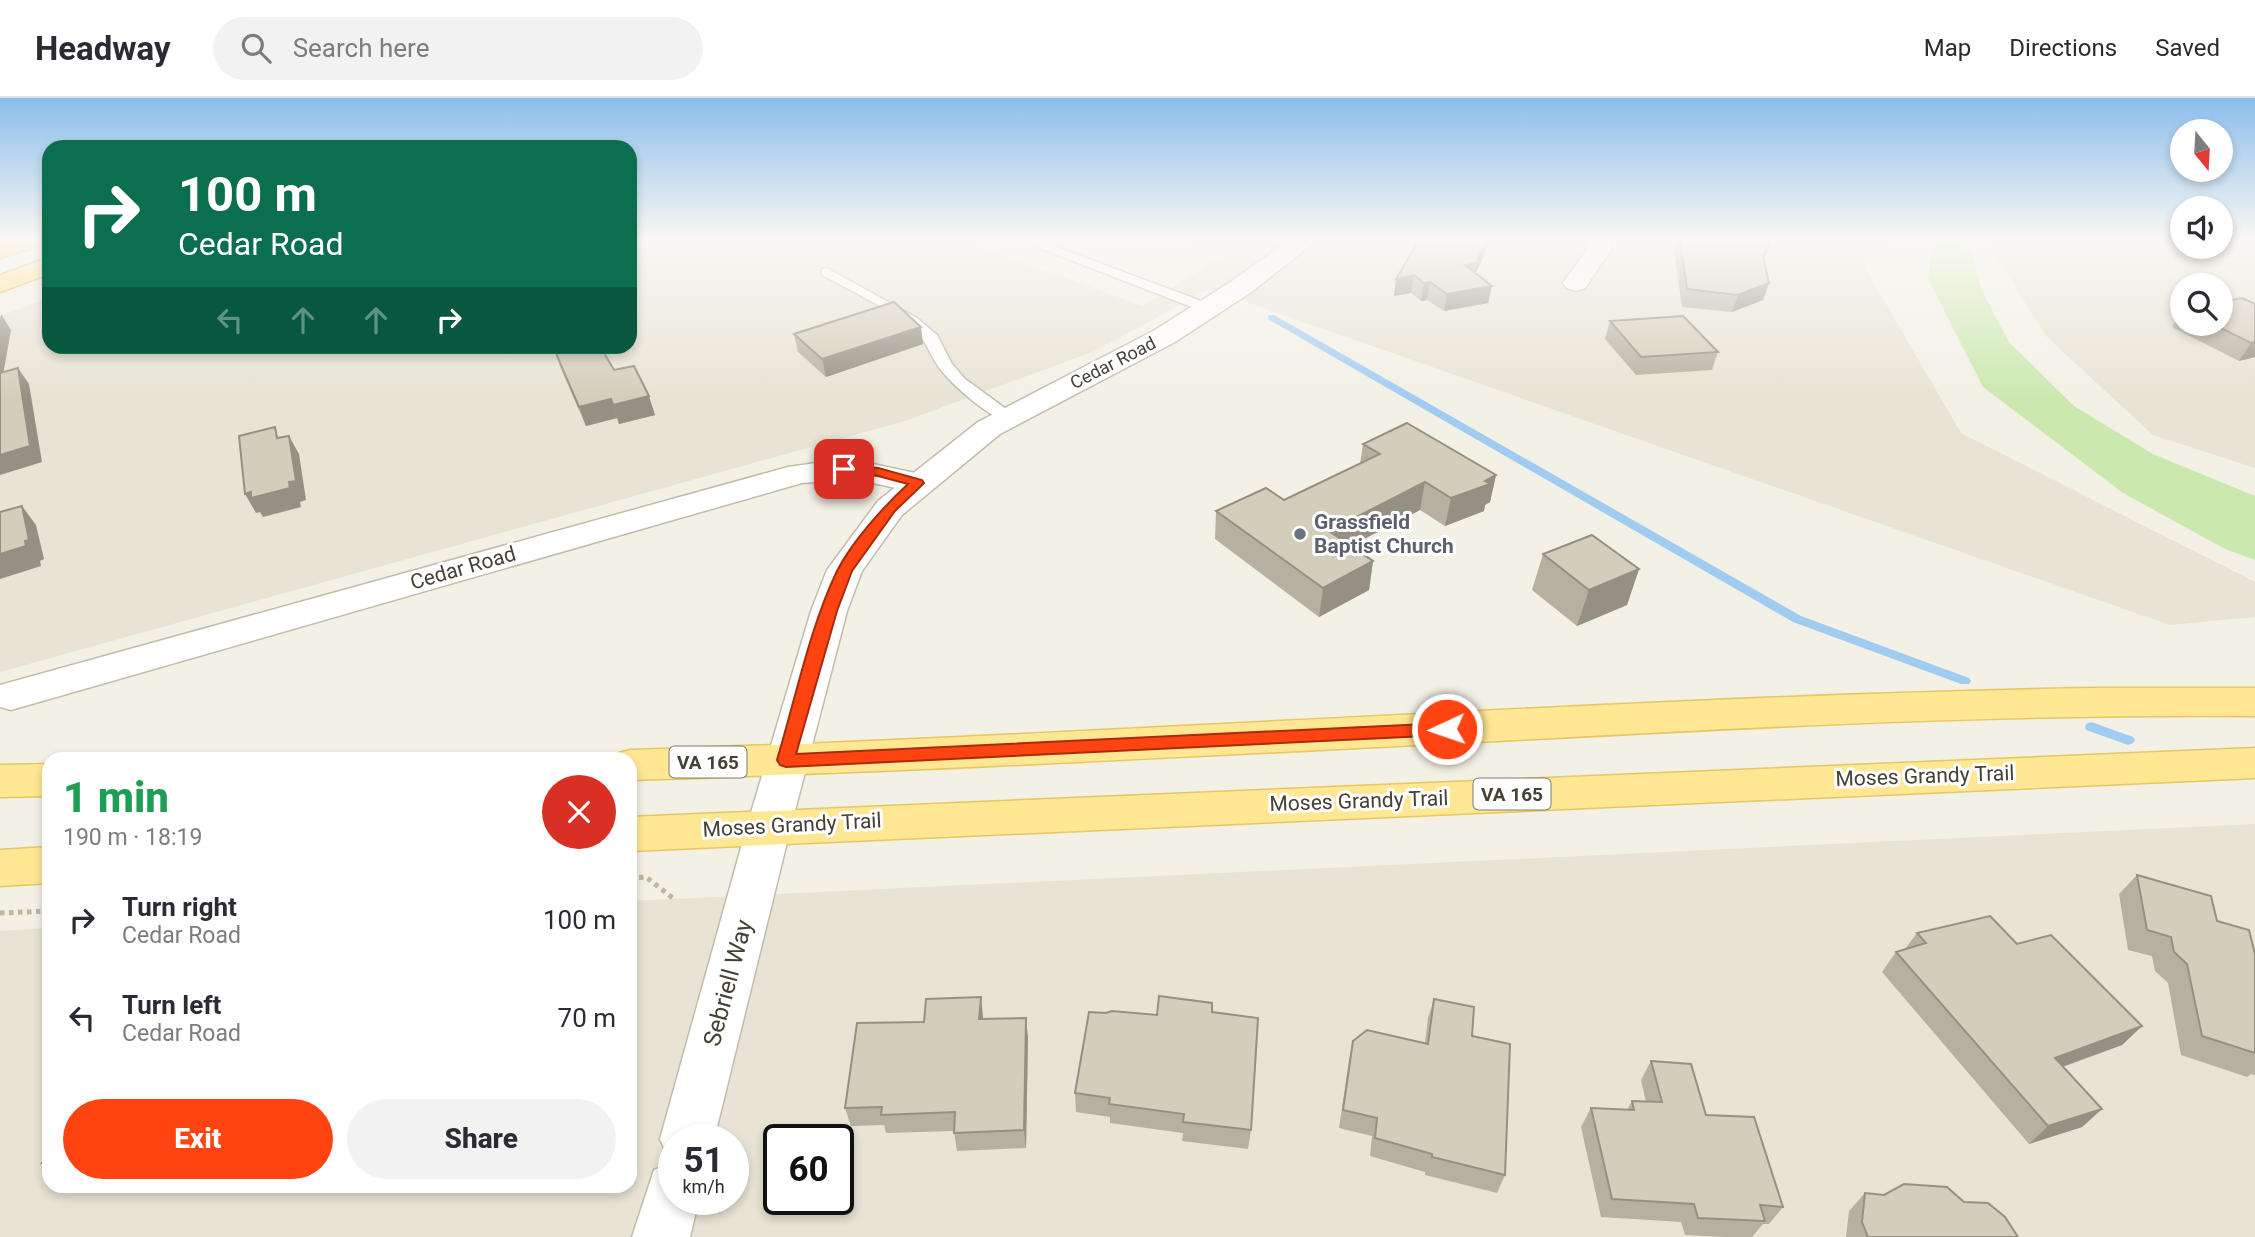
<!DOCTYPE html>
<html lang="en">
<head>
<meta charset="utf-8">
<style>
  body { margin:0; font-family:Roboto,sans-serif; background:#f2f2f3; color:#2b2b33; height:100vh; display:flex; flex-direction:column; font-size:26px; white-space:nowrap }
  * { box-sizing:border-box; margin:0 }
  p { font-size:23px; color:#7c7c81 }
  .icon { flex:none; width:38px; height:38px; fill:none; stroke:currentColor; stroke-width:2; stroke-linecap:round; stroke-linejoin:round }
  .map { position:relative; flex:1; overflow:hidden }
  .panel { position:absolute; left:42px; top:654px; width:595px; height:441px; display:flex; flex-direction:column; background:#fff; border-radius:21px; box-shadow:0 4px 10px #0003 }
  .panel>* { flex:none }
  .top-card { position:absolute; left:42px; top:42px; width:595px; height:214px; border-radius:21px; box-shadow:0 4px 10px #0003; background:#0b6e4f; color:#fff; overflow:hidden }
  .needle { width:46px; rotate:162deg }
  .fabs { position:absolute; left:2170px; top:21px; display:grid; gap:14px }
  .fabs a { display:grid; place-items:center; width:63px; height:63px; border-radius:50%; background:#fff; box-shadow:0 4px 10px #0003; font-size:35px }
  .speed { position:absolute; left:658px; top:1026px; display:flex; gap:14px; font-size:35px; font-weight:700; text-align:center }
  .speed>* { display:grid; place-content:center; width:91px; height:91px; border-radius:50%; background:#fff; box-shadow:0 4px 10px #0003; line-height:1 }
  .speed small { font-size:18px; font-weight:400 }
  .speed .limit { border:4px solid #111; border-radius:10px; background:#fff; color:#111 }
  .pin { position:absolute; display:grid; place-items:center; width:60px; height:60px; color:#fff; margin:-30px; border-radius:14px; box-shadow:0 4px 10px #0006 }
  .me { position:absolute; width:77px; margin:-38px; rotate:267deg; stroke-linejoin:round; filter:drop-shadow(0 0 5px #0008) }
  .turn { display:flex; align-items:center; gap:24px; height:147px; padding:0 21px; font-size:32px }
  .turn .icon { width:91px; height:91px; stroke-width:2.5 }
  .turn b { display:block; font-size:49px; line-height:60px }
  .lanes { display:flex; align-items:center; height:66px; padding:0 21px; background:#0003; justify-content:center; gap:35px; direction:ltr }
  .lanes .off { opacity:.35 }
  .round { display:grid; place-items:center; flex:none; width:74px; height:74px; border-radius:37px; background:#f2f2f3 }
  .overview { display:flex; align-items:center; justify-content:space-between; height:119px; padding:0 21px }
  h1 { font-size:42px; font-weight:800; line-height:52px; color:#1e9e55 }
  .primary-button { display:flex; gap:14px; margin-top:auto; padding:14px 21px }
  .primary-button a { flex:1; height:80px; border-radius:42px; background:#ff4412; color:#fff; font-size:28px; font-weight:800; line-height:80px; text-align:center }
  .primary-button a+a { background:#f2f2f3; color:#2b2b33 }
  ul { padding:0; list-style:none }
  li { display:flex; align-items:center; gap:21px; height:98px; padding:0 21px }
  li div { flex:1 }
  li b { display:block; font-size:26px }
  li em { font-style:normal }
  header { display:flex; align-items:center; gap:42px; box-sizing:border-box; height:98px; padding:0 35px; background:#fff; border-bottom:2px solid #e1e1e2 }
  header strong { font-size:33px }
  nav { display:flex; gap:38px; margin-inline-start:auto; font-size:24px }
  .search { width:490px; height:63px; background:#f2f2f3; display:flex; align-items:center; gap:18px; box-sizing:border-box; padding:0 24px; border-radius:38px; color:#7c7c81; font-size:26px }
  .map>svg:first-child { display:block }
  .residential { fill:#e8e3d4; fill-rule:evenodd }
  .green { fill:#cbe9ae }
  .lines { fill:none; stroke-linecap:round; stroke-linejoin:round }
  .stream { fill:#a1ccf2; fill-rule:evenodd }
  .service-casing { stroke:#c2bcab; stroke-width:3 }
  .minor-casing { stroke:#c2bcab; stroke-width:3 }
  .tertiary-casing { stroke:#c2bcab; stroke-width:3 }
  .primary-casing { stroke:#e6c761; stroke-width:3 }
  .trunk-casing { stroke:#e1ac33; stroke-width:3 }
  .motorway-casing { stroke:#e1ac33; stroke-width:3 }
  .path { stroke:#c1b699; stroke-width:5; stroke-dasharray:4.5 4.5; stroke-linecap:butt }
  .service { fill:#fff; fill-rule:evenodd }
  .minor { fill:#fff; fill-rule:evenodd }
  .tertiary { fill:#fff; fill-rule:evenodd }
  .primary { fill:#ffe794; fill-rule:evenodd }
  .trunk { fill:#ffde7d; fill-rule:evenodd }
  .motorway { fill:#ffd566; fill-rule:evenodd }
  .wall { fill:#b7b0a1 }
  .shaded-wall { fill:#959083 }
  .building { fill:#d5cdbb; stroke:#959083; stroke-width:2 }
  .route { fill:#ff4412; stroke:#a62c0c; stroke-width:2 }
  .worship-dot { fill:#6b7280; stroke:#fff; stroke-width:2.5 }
  .labels { text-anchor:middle; stroke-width:6; stroke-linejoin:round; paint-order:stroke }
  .far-street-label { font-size:18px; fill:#464135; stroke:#fff }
  .shield { fill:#fff; stroke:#7e7a72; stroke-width:2 }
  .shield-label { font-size:19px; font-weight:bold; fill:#464135 }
  .worship-label { font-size:21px; font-weight:bold; fill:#5b616d; stroke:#fff; text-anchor:start }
  .street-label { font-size:21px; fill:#464135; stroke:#fff }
  .near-street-label { font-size:24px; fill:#464135; stroke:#fff }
</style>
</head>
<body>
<header>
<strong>Headway</strong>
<div class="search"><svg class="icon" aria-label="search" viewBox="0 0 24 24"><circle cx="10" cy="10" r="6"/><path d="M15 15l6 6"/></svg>Search here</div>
<nav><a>Map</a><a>Directions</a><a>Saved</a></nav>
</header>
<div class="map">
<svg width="2255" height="1139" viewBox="0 0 2255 1139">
  <rect width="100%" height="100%" fill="#f3f0e6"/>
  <g class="residential">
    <path d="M630,141h331l181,67 80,-49 -51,-18h729l-36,27 97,167 294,149v35l-85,8 -961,-336 -114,62 -190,70 -905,251v-356l49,-18v48h581z"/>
    <path d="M1985,141h197v8h39v-8h34v229l-102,-33 -106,-98zM2182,187h39v39h-39z"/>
    <path d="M2255,726v413h-2255v-306l49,-3v258h581v-285zM674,1041h59v60h-59zM779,1041h59v60h-59z"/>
  </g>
  <path class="green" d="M1933,141l28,5 12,10 8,35 28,53 65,64 79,48 102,42v64l-30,-11 -102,-56 -140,-106 -55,-108z"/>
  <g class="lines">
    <g class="stream">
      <path d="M1268,217h6l527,301 168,62 2,3 -2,3h-8l-168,-62 -525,-303z"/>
      <path d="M2091,624l42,15 2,3 -2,3 -5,2 -42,-15 -1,-3 1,-3z"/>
    </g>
    <defs>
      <g id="service">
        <path d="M1016,141h19l177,66 2,3 -2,3h-10z"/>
        <path d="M827,170l90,50 20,17 15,29 13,15 48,35 2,3 -2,3c-18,5 -61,-36 -72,-50 -14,-18 -11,-27 -31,-43 -25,-21 -59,-36 -88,-52v-6z"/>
      </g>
      <g id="minor">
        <path d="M1588,141h24l-1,11 -26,38 -9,3 -9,-3 -4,-5 24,-33z"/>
        <path d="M830,363l43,3 56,12 5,7 -5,7 -11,3 -45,-10 -29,-3 -42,3 -791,227 -11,-3v-22l788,-218z"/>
        <path d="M769,711l15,5 7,12 -77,313h-40v21l-6,-3 -8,-18 87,-313 7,-12z"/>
        <path d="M674,1064v37h25l-9,38h-58l22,-67z"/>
      </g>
      <path id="tertiary" d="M1291,141h28l-69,54 -75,49 -175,92 -98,81 -40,56 -15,40 -56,215 -7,12 -15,5 -15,-5 -7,-12 64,-215 16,-41 51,-69 100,-79 177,-92 77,-49z"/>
      <g id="primary">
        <path d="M2095,590h160v28c-240,-2 -479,10 -719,23 -302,15 -604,32 -906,41v-20h-18l3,-6 15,-4c489,-15 977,-53 1465,-62z"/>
        <path d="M2255,650v30l-1625,73v-34z"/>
        <path d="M49,666v32l-49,1v-32z"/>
        <path d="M49,749v36l-49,3v-36z"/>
      </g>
      <path id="trunk" d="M49,159v17l-49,18v-17z"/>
      <path id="motorway" d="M11,141h37l-3,5 -45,14v-15z"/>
    </defs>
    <use href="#service" class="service-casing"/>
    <use href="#minor" class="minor-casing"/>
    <use href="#tertiary" class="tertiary-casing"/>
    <use href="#primary" class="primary-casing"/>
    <use href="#trunk" class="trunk-casing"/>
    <use href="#motorway" class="motorway-casing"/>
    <g class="path">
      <path d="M630,780l16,-1 28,22"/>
      <path d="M0,815l49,-2"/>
    </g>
    <use href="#service" class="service"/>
    <use href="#minor" class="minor"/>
    <use href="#tertiary" class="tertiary"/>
    <use href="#primary" class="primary"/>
    <use href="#trunk" class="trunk"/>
    <use href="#motorway" class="motorway"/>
  </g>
  <g class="wall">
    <path d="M1491,141l-15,34 16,13 -4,17 -44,8 -17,-11 -6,1 -10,-8 -17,3 2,-17z"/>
    <path d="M1678,141h94l-8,21 5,23 -6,17 -31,12 -50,-5 -8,-57z"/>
    <path d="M2242,200l13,59 -16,4 -67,-34 10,-16v13h39z"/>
    <path d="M1610,223l108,31 -6,18 -76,5 -31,-36z"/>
    <path d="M794,236l129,10 -97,33 -28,-25z"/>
    <path d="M555,253l59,19 41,45 -36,9 -2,-6 -31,8 -25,-57z"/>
    <path d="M1363,346l133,31 -6,27 -5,3 -1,6 -39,15 -25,-16 -69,36 22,15 -4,29 -50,27 -104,-78 1,-28 68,-11 76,-36z"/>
    <path d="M1543,456l96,15 -12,36 -50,21 -45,-36z"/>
    <path d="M2137,777l80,46 38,33v121l-4,-1 -4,3 -66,-22 -13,-72 -13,-12 -3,-15 -24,-6 -9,-56z"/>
    <path d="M1917,835l100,11 125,82 -20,19 -59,22 39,42 -20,18 -53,17 -147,-172 14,-20 9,-3z"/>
    <path d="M1434,901l38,37 33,139 -8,18 -72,-18v-3l-55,-16 2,-20 -33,-8 10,-68 4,-19 72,2 3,-25z"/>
    <path d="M1212,914l39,118 -3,19 -66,-8 1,-8 -73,-10v-6l-34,-5 -1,-19 82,-78z"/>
    <path d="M983,919v2l45,18 -2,111 -69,3 -3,-20 -68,2 -2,-8 -33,1 -6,-18 79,-86z"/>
    <path d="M1651,963l55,54 77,92 -14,17h-6l-11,13h-27l-40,-2 -4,-13 -80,-5 -20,-90 10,-19 36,2 5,-9 14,1 -5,-22z"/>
    <path d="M1865,1095l99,9 54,35h-172l3,-26z"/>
  </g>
  <g class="shaded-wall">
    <path d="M1487,141h4l-18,41 -8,-15z"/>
    <path d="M1772,141l-5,15 -10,19 6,-17z"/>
    <path d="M1414,177l-3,18 -17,3 2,-17z"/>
    <path d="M1430,184l-3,18 -6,1 3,-18z"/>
    <path d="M1769,185l-6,17 -31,12 6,-17z"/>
    <path d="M1492,188l-4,17 -44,8 3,-17z"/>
    <path d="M1,216l10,16 -11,62v-72z"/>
    <path d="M921,229l2,17 -97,33 -4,-18z"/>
    <path d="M2255,244v15l-16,4 12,-18z"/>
    <path d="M18,270l11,16 13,78 -42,13v-20z"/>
    <path d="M649,298l6,19 -36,9 -6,-19z"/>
    <path d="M611,301l6,19 -31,8 -7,-19z"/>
    <path d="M289,338l10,18 7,46 -6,2 1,5 -38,10 -3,-5 -4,1 -11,-19z"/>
    <path d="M1496,377l-6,27 -5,3 -1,6 -39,15 6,-28z"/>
    <path d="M1425,384l-5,28 -95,49 4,-28z"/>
    <path d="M22,408l14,19 8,34 -4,2 1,5 -41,13v-25z"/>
    <path d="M1373,463l-4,29 -50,27 4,-29z"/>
    <path d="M1639,471l-12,36 -50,21 12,-36z"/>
    <path d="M981,899l2,20 -1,21 -3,-19z"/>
    <path d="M1026,920l2,19 -2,111 -2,-18z"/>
    <path d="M2142,928l-20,19 -86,31 19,-18z"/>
    <path d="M2102,1011l-20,18 -53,17 19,-18z"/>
  </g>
  <g class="building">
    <path d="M1420,141h67l-11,24 -11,2 27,21 -45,8 -17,-12 -6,1 -10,-8 -18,4z"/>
    <path d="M1680,141h92l-9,17 6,27 -31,12 -51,-6z"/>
    <path d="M2242,200l13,6v38l-4,1 -38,-19h8v-22z"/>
    <path d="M894,204l27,25 -99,32 -28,-25z"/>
    <path d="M1683,218l35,36 -77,5 -31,-36z"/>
    <path d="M572,248h28l14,24 20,-4 15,30 -36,9 -2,-6 -32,8 -24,-56z"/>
    <path d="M18,270l12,78 -30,9v-82z"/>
    <path d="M1407,325l89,52 -11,6 5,3 -39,14 -26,-16 -96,49 44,30 -50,27 -107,-77 50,-23 18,12 96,-46 -17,-10z"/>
    <path d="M275,329l2,11 12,-2 7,45 -7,1 1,6 -39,10v-6l-6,2 -6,-58z"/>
    <path d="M22,408l7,34 -4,1 1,5 -26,8v-42z"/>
    <path d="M1592,437l47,34 -50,21 -46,-36z"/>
    <path d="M2137,777l74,21 6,25 32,9 6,24v99l-53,-17 -15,-72 -13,-12 -3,-15 -24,-7z"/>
    <path d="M1990,818l27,28 34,-9 91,91 -87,32 47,51 -54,17 -152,-174 30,-9 -9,-10z"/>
    <path d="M1159,898l53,7v9l46,6 -7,112 -68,-8 1,-8 -75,-10 1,-6 -35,-5 14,-81 17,1 6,-2 45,4z"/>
    <path d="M981,899l-2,22 47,-1 -2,112 -70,3 1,-21 -74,3 1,-8 -37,1 12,-85 67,-1 2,-23z"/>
    <path d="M1434,901l40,8 -2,29 38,8 -5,131 -73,-18v-3l-57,-16 2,-20 -34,-8 10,-69 14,-11 61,14z"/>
    <path d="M1651,963l40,3 15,51 48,2 29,90 -23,-2 5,16 -67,-3 -4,-14 -82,-5 -21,-91 43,2 -2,-9 30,1z"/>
    <path d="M49,1054v10l-7,1z"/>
    <path d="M1904,1086l43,3 17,15 24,1 17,14 13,20h-150l-6,-15 3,-29 19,2z"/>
  </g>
  <linearGradient id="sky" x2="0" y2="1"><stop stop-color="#8bbeec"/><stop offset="0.47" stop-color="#faf8f4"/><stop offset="1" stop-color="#faf8f4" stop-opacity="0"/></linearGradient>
  <rect width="2255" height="301" fill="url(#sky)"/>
  <path class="route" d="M844,367l34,3 44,12 2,3 -29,28 -43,60 -15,40 -41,143 651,-31 8,6 -8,6 -661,32 -6,-2 -3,-5c18,-60 33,-133 60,-189 14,-28 47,-65 71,-87l-30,-8 -39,-5 -2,-2z"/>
  <circle class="worship-dot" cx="1300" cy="436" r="7"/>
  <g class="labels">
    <g class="far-street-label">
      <text transform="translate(1113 265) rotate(-27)" y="6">Cedar Road</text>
    </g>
    <g class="shield">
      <rect x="669.5" y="648.5" width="77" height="31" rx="5"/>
      <rect x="1473.5" y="680.5" width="77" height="31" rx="5"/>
    </g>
    <g class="shield-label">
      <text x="708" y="671">VA 165</text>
      <text x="1512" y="703">VA 165</text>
    </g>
    <g class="worship-label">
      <text x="1314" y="431">Grassfield<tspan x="1314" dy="24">Baptist Church</tspan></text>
    </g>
    <g class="street-label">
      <text transform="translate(463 470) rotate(-16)" y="7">Cedar Road</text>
      <text transform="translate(1925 678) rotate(-2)" y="7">Moses Grandy Trail</text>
      <text transform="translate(1359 703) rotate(-2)" y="7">Moses Grandy Trail</text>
      <text transform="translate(792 727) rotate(-3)" y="7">Moses Grandy Trail</text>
    </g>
    <g class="near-street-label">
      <text transform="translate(728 885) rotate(-75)" y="8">Sebriell Way</text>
    </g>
  </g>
</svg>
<div class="fabs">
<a><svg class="needle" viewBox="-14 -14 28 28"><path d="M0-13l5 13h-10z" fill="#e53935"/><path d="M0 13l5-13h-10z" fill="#7c7c81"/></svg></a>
<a><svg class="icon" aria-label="sound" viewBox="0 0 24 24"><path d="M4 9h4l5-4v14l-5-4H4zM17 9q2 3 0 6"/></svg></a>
<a><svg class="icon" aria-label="search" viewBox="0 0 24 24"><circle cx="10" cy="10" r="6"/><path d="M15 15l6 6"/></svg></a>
</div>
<div class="speed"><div>51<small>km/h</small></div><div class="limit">60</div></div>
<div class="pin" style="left:844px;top:371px;background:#d93025"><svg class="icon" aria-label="arrive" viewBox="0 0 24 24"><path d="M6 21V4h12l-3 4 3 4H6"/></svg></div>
<svg class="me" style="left:1447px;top:631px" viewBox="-20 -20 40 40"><circle r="17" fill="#ff4412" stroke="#fff" stroke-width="3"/><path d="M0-11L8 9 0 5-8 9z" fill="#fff"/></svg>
<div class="top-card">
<div class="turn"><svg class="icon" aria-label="right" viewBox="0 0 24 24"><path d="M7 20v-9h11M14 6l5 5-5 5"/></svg><div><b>100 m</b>Cedar Road</div></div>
<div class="lanes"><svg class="icon off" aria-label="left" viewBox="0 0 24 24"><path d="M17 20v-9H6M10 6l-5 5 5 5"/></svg><svg class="icon off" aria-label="ahead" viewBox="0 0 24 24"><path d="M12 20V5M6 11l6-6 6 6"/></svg><svg class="icon off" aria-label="ahead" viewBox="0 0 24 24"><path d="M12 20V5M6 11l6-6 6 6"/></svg><svg class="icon" aria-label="right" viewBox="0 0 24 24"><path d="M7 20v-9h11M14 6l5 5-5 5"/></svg></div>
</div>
<section class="panel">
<div class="overview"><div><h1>1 min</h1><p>190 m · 18:19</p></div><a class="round" style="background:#d93025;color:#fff"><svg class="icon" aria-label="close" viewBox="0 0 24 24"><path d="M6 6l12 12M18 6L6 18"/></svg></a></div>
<ul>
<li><svg class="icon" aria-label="right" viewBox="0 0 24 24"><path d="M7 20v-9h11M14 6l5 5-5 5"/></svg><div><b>Turn right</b><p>Cedar Road</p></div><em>100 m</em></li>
<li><svg class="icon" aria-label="left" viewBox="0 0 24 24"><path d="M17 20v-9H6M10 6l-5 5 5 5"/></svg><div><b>Turn left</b><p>Cedar Road</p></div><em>70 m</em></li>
</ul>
<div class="primary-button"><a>Exit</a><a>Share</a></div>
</section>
</div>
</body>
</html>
